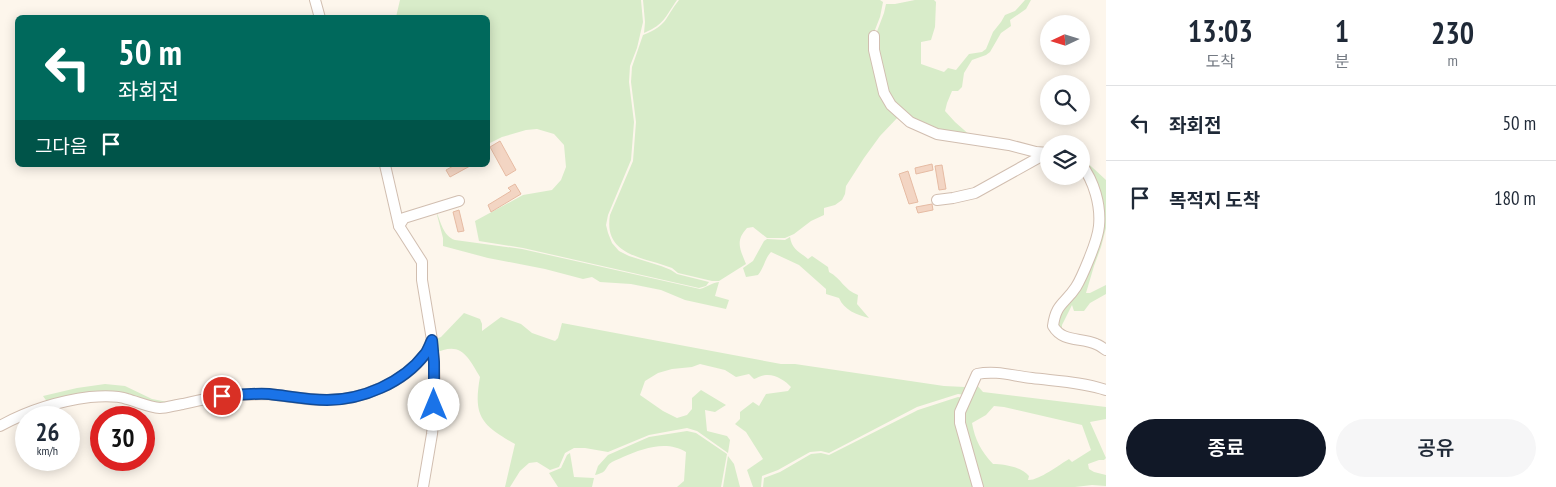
<!DOCTYPE html>
<html lang="ko">
<head>
<meta charset="utf-8">
<style>
  body { margin:0; font-family:"PT Sans Narrow","Noto Sans KR",sans-serif; background:#f6f6f7; color:#1f2937; height:100vh; display:flex; flex-direction:column; font-size:19px; white-space:nowrap }
  * { box-sizing:border-box; margin:0 }
  p { font-size:16px; color:#747a83 }
  .icon { flex:none; width:28px; height:28px; fill:none; stroke:currentColor; stroke-width:2; stroke-linecap:round; stroke-linejoin:round }
  .map { position:relative; flex:1; overflow:hidden }
  .side { display:flex; flex-direction:column; background:#fff; width:450px }
  .side>* { flex:none }
  .hud { position:absolute; left:15px; top:15px; width:475px; height:152px; border-radius:8px; box-shadow:0 2px 12px #0003; background:#00695c; color:#fff; overflow:hidden }
  .needle { width:32px; rotate:266deg }
  .fabs { position:absolute; left:1040px; top:15px; display:grid; gap:10px }
  .fabs a { display:grid; place-items:center; width:50px; height:50px; border-radius:50%; background:#fff; box-shadow:0 2px 12px #0003; font-size:25px }
  .speed { position:absolute; left:15px; top:406px; display:flex; gap:10px; font-size:25px; font-weight:700; text-align:center }
  .speed>* { display:grid; place-content:center; width:65px; height:65px; border-radius:50%; background:#fff; box-shadow:0 2px 12px #0003; line-height:1 }
  .speed small { font-size:12px; font-weight:400 }
  .speed .limit { border:8px solid #d22; background:#fff; color:#111 }
  .pin { position:absolute; display:grid; place-items:center; width:42px; height:42px; color:#fff; margin:-21px; border:2px solid #fff; border-radius:50%; box-shadow:0 1px 5px #0007 }
  .me { position:absolute; width:55px; margin:-28px; rotate:0deg; stroke-linejoin:round; filter:drop-shadow(0 0 4px #0008) }
  .turn { display:flex; align-items:center; gap:18px; height:105px; padding:0 20px; font-size:22px }
  .turn .icon { width:65px; height:65px; stroke-width:2.5 }
  .turn b { display:block; font-size:35px; line-height:42px }
  .then { display:flex; align-items:center; height:48px; padding:0 20px; background:#0003; gap:10px; font-size:19px }
  .eta { display:flex; justify-content:space-evenly; align-items:center; height:85px; text-align:center }
  .eta b { font-size:30px; font-weight:600; line-height:35px }
  .button { display:flex; gap:10px; margin-top:auto; padding:10px 20px }
  .button a { flex:1; height:58px; border-radius:30px; background:#111827; color:#fff; font-size:20px; font-weight:600; line-height:58px; text-align:center }
  .button a+a { background:#f6f6f7; color:#1f2937 }
  ul { padding:0; list-style:none }
  li { display:flex; align-items:center; gap:15px; height:75px; padding:0 20px; border-top:1px solid #e0e1e3 }
  li div { flex:1 }
  li b { display:block; font-size:19px }
  li em { font-style:normal }
  main { display:flex; flex:1; min-height:0 }
  .map>svg:first-child { display:block }
  .green { fill:#d8ecc9; fill-rule:evenodd }
  .building { fill:#f3d5c3; stroke:#e6bba3 }
  .lines { fill:none; stroke-linecap:round; stroke-linejoin:round }
  .street-casing { stroke:#d1beb0; stroke-width:12 }
  .street { stroke:#fff; stroke-width:10 }
  .route-casing { stroke:#114b97; stroke-width:12 }
  .route { stroke:#1a73e8; stroke-width:9 }
</style>
</head>
<body>
<main>
<div class="map">
<svg width="1106" height="487" viewBox="0 0 1106 487">
  <rect width="100%" height="100%" fill="#fdf6ec"/>
  <g class="green">
    <path d="M400,0h241l2,22 -6,26 -7,18 -1,16 5,40 -3,38 -23,55 -2,10 2,8 4,10 7,8 10,5 32,10 10,4 6,4 32,8 -3,4 -7,2 -176,-40 -44,-7 -4,-20 48,-26 29,-5 9,-10 5,-13 -2,-22 -10,-11 -17,-5 -11,1 -24,7 -14,7v-126l-92,-1z"/>
    <path d="M643,0h34c-12,17 -12,24 -33,33l1,-11z"/>
    <path d="M679,0h201l3,2 -3,15 -7,18 10,60 16,21 -19,20 -16,22 -18,28 -1,8 -3,6 -7,5 -11,3v7l-13,6 -17,13 -9,4h-18l-14,-11 -6,1c-12,13 -7,21 -1,36l-27,17h-7l-34,-8 -6,-5c-28,-11 -69,-12 -62,-53l23,-54 3,-39 -5,-40 1,-15 11,-32c25,-10 21,-16 36,-35z"/>
    <path d="M915,0h19l2,2 -1,25 -4,13 -10,2v22l23,8 4,-4 8,2 13,-16 13,-2 4,-3 7,-17 8,-10 4,-7 10,-4 10,-11h6l-5,9 -16,11 1,6 -10,7 -11,19 -4,3 -14,5 -8,13 -2,14 -4,4h-6l-5,12 -2,8 10,11 17,15 -35,-5 -22,-10 -28,-28 -11,-60 8,-21 2,-9h9z"/>
    <path d="M1081,157l25,23v48l-5,19 -7,19 -8,27h4l16,-8v9l-16,9 -6,8h-10l-2,-6 -10,20v5l-2,1 -4,-11 46,-92 -21,-66z"/>
    <path d="M436,211c5,11 7,25 19,29l67,9 178,40c7,-2 11,-6 19,-7l-4,14 14,4 -3,9 -41,-9 -24,-10 -30,-6 -31,-2 -8,-5 -9,2 -38,-10 -57,-11 -45,-12v-8z"/>
    <path d="M790,237c2,13 10,15 18,22l4,-3 16,11 1,5c12,6 15,18 29,23l-1,9 12,14c-12,-3 -25,-8 -30,-20l-13,-4v-5l-27,-24 -28,-13c-6,6 -7,16 -13,23l-12,2 -3,-9 10,-7 11,-20 3,-2 18,1z"/>
    <path d="M464,313l16,6 2,5v7l19,-14 20,7 11,9 23,8 3,-3 4,-15 219,41h14l149,22 21,1 6,-5 -6,13 -7,-1 -41,13 -88,46 -8,-2 -11,1 -32,18 -16,6 -1,11h-8l-6,-17 16,-11 -17,-27 -11,-8 5,-5v-7l13,-10 6,4 7,-12 22,-3 3,-4c-5,-6 -16,-13 -25,-12 -4,0 -9,3 -12,4l-5,-5 -13,3 -11,-7 -25,-6 -8,3 -20,2 -14,4 -13,8 -5,14 23,16 14,7 10,-3 5,-6v-11l9,-8 25,15 -11,7 -10,-2 2,21 20,5 3,4 -2,13 -31,-22 -10,-3 -38,7 -41,17 -23,-4h-11l-9,5 -6,14 -9,3 -13,-8 -8,1 -9,8 -10,16h-5l10,-43c-34,-19 -42,-28 -35,-67 -12,-20 -19,-37 -46,-23l-1,-14 8,-3z"/>
    <path d="M105,384l20,2 27,13 21,4 -11,1 -37,-9 -77,8 -5,-7 34,-8z"/>
    <path d="M976,384l7,8 123,15v12l-16,3 16,36 -2,2h-5l-11,4 1,5 5,3 12,3v11l-14,-1 -17,2h-95l-17,-74zM994,406l10,1 78,18 9,25 -19,12 -3,-3c-10,6 -31,22 -41,21l1,-4c-7,-9 -25,-12 -36,-12 -12,-13 -18,-24 -21,-41l14,-8z"/>
    <path d="M958,397l6,1 -7,16 18,73h-212l1,-9 16,-6 31,-18 10,-1 8,2 89,-45z"/>
    <path d="M687,431l9,2 31,21 -6,33h-44l7,-6 2,-29c-19,-12 -43,-4 -63,5 -3,2 -8,3 -11,5 -8,5 -3,10 -17,13l3,-9 10,-11 41,-18z"/>
    <path d="M570,453l4,24 20,1 -2,9h-34l-9,-14 12,-5 6,-13z"/>
    <path d="M728,456l6,8 6,23h-17z"/>
  </g>
  <g class="building">
    <path d="M500,141l16,29 -10,6 -16,-29z"/>
    <path d="M932,164l1,6 -17,4 -1,-6z"/>
    <path d="M455,165h14l1,1 -20,11 -4,-7z"/>
    <path d="M942,165l4,24 -7,1 -4,-24z"/>
    <path d="M908,171l10,31 -9,2 -10,-30z"/>
    <path d="M515,184l6,10 -30,18 -3,-7 23,-14 -3,-3z"/>
    <path d="M932,204l1,6 -15,3 -2,-6z"/>
    <path d="M459,210l5,21 -6,1 -5,-20z"/>
  </g>
  <g class="lines">
    <defs>
      <g id="street">
        <path d="M315,0l5,18"/>
        <path d="M874,36v14l10,43 7,12 19,17 27,12 72,11 27,7 13,1"/>
        <path d="M1081,164c13,17 20,41 18,62 -1,11 -6,23 -10,33 -4,10 -8,20 -13,28 -11,17 -20,16 -23,39 10,17 28,11 43,18 3,1 7,4 10,6"/>
        <path d="M385,165l14,61 23,36v18l10,60 2,22 1,43 -3,29 -9,53"/>
        <path d="M937,200l16,-2 22,-5 72,-40"/>
        <path d="M399,226l5,-8 55,-17"/>
        <path d="M0,426c27,-15 59,-25 90,-29 12,-1 26,-2 37,2 11,3 22,8 33,9 7,0 15,-3 23,-4 17,-4 34,-8 52,-9 11,0 23,-1 34,-1 19,2 37,6 56,6 35,1 80,-18 100,-46 3,-4 5,-10 7,-14"/>
        <path d="M978,487l-18,-64v-11l17,-38c19,-4 36,2 55,4 24,3 51,4 74,12"/>
      </g>
    </defs>
    <use href="#street" class="street-casing"/>
    <use href="#street" class="street"/>
  </g>
  <g class="lines">
    <defs>
      <path id="route" d="M222,396c16,-1 32,-3 47,-2 19,2 38,6 58,6 35,0 76,-17 98,-46 3,-4 5,-10 7,-14l2,22v43"/>
    </defs>
    <use href="#route" class="route-casing"/>
    <use href="#route" class="route"/>
  </g>
</svg>
<div class="fabs">
<a><svg class="needle" viewBox="-14 -14 28 28"><path d="M0-13l5 13h-10z" fill="#e53935"/><path d="M0 13l5-13h-10z" fill="#747a83"/></svg></a>
<a><svg class="icon" aria-label="search" viewBox="0 0 24 24"><circle cx="10" cy="10" r="6"/><path d="M15 15l6 6"/></svg></a>
<a><svg class="icon" aria-label="layers" viewBox="0 0 24 24"><path d="M12 4l9 5-9 5-9-5zM3 14l9 5 9-5"/></svg></a>
</div>
<div class="speed"><div>26<small>km/h</small></div><div class="limit">30</div></div>
<div class="pin" style="left:222px;top:396px;background:#d93025"><svg class="icon" aria-label="arrive" viewBox="0 0 24 24"><path d="M6 21V4h12l-3 4 3 4H6"/></svg></div>
<svg class="me" style="left:434px;top:405px" viewBox="-20 -20 40 40"><circle r="19" fill="#fff"/><path d="M0-13L10 11 0 6-10 11z" fill="#1a73e8"/></svg>
<div class="hud">
<div class="turn"><svg class="icon" aria-label="left" viewBox="0 0 24 24"><path d="M17 20v-9H6M10 6l-5 5 5 5"/></svg><div><b>50 m</b>좌회전</div></div>
<div class="then">그다음<svg class="icon" aria-label="arrive" viewBox="0 0 24 24"><path d="M6 21V4h12l-3 4 3 4H6"/></svg></div>
</div>
</div>
<section class="side">
<div class="eta">
<div><b>13:03</b><p>도착</p></div>
<div><b>1</b><p>분</p></div>
<div><b>230</b><p>m</p></div>
</div>
<ul>
<li><svg class="icon" aria-label="left" viewBox="0 0 24 24"><path d="M17 20v-9H6M10 6l-5 5 5 5"/></svg><div><b>좌회전</b></div><em>50 m</em></li>
<li><svg class="icon" aria-label="arrive" viewBox="0 0 24 24"><path d="M6 21V4h12l-3 4 3 4H6"/></svg><div><b>목적지 도착</b></div><em>180 m</em></li>
</ul>
<div class="button"><a>종료</a><a>공유</a></div>
</section>
</main>
</body>
</html>
